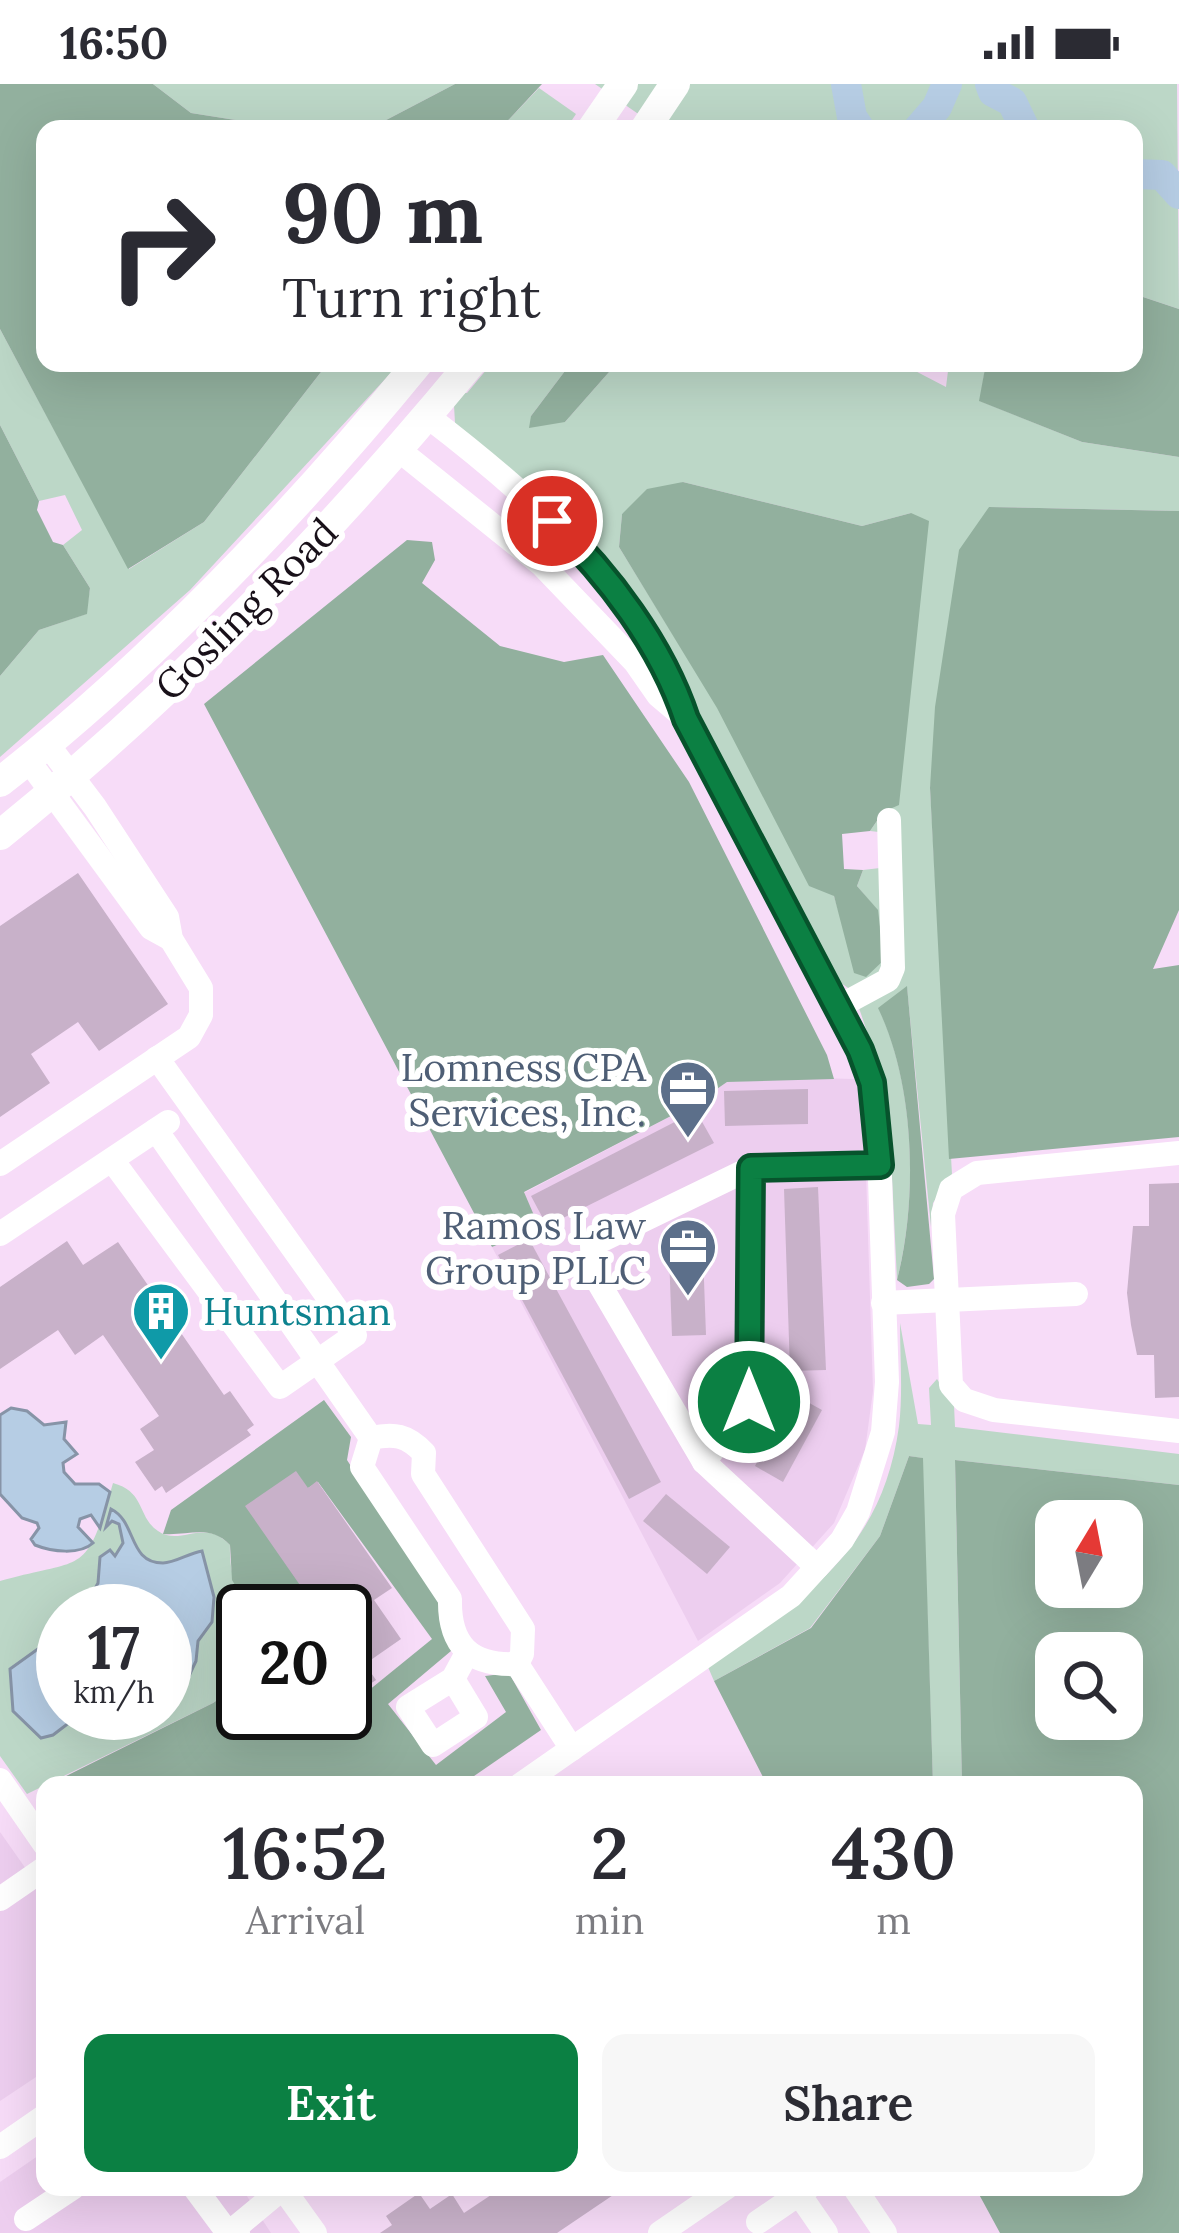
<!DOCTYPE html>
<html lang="en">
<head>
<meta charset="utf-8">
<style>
  body { margin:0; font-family:Lora,serif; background:#f7f7f7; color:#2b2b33; height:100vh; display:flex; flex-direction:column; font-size:45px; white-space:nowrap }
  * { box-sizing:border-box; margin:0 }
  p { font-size:39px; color:#7c7c81 }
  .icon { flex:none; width:66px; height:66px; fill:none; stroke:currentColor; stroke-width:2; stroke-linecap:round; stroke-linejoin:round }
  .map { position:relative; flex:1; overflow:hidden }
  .side { position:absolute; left:36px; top:1692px; width:1107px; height:420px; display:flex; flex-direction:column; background:#fff; border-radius:24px; box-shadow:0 12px 48px #0002 }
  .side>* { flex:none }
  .guide { position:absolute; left:36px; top:36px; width:1107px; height:252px; border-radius:24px; box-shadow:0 12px 48px #0002; background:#fff; color:#2b2b33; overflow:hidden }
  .needle { width:78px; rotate:10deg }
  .buttons { position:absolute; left:1035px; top:1416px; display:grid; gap:24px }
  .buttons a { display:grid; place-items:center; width:108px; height:108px; border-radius:24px; background:#fff; box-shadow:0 12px 48px #0002; font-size:60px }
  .speed { position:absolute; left:36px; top:1500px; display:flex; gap:24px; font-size:60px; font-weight:700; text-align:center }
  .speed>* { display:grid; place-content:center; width:156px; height:156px; border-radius:50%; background:#fff; box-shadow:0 12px 48px #0002; line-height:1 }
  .speed small { font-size:30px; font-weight:400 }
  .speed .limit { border:6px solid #111; border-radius:18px; background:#fff; color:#111 }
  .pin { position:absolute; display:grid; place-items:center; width:102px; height:102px; color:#fff; margin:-51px; border:6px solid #fff; border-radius:50%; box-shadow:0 3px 12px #0007 }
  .me { position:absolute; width:132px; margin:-66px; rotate:0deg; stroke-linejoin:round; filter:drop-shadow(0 0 9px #0008) }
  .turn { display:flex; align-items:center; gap:42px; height:252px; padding:0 48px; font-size:54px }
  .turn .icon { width:156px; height:156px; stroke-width:2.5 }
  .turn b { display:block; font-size:84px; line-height:102px }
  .eta { display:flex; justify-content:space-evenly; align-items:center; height:204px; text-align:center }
  .eta b { font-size:72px; font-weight:600; line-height:84px }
  .button { display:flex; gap:24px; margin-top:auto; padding:24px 48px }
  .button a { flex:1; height:138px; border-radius:24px; background:#0b8043; color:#fff; font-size:48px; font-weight:600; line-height:138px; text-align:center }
  .button a+a { background:#f7f7f7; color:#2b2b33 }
  .status { display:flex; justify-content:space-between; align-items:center; height:84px; padding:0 60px; background:#fff; direction:ltr }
  .status svg { height:33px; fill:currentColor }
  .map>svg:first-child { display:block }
  .built { fill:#edceef }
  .green { fill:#bcd7c7; fill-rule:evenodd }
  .forest { fill:#92b09e; fill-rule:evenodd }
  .water { fill:#b6cde4; stroke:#8794a7; stroke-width:3 }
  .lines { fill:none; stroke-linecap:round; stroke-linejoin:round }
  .river { stroke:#b6cde4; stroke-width:30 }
  .building { fill:#c8b1c9 }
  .minor { stroke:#fff; stroke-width:24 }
  .major { stroke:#fff; stroke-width:30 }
  .route-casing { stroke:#07532c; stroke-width:30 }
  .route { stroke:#0b8043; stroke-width:21 }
  .labels { text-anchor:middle; stroke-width:12; stroke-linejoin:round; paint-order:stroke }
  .street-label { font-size:39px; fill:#181019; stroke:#fff }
  .service-label { font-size:39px; fill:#4e5e75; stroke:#fff; text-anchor:end }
  .culture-label { font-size:39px; fill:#0d838f; stroke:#fff; text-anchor:start }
</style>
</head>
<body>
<div class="status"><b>16:50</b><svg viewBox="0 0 49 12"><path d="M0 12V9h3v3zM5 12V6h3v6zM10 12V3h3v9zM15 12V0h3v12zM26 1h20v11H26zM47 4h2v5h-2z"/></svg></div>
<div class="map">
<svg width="1179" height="2149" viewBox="0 0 1179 2149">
  <rect width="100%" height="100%" fill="#f7dcf8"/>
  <g class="built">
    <path d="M813,994l42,1 9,32 9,280 -8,59 -31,73 -54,60 -82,58 -206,-394 46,-20 -14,-34 174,-91 29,-20z"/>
    <path d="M0,1748l45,64v175l-45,30z"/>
    <path d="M45,2067v36h196l30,46h-271v-51z"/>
  </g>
  <g class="green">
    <path d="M153,0h302l-86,45h-76l-102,-16z"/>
    <path d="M595,0h582l2,225 -45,-15v-165h-474z"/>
    <path d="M539,4l37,26 -10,15h-66z"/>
    <path d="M0,245l129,240 75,-47 124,-159h72l-210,227 -190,167v-81l39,-46 47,-16 4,-26 -27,-43 19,-15 -17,-35 -26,6 -39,-76z"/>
    <path d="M492,279h79l-40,53 34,6 52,-59h283l46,24 3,-24h37l-6,38 102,41 97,15v54l-190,-4 -59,281 22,386 -19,29 -2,24 -24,-239 -28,21c36,77 39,189 18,271l-9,-186 -29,-86 30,-22 -10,-154 -9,-1 13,-19 28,-299 -49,13 -179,-44 -61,32 -3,33 215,349 6,20 38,-5 -21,-25 6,-16 17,-2 7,99 -36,23 -10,-7 -168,-318 -218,-242 -1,-18 5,-12h8z"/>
    <path d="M900,1239l18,101 13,1 -2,-37 8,-9 17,26 1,22 224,27v31l-224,-25 7,325h-29l-11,-327 -13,-2 -29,80 -70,92 -96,53 -6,-14c94,-67 174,-115 191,-241 4,-33 1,-70 1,-103z"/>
    <path d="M113,1399c33,9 24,34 45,48 23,16 46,-14 72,14 -1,26 5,45 21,66h-8c0,36 3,70 -30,92l-186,91 -27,-38v-175c86,-24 85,-3 113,-98zM63,1527h102v102h-102z"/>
  </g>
  <g class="forest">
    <path d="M0,0h153l38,29 102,16h-248v234h283l-124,159 -76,47 -128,-240z"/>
    <path d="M455,0h87l-42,45h-131z"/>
    <path d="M1134,210l45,15v148l-97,-15 -103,-41 7,-38h148z"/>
    <path d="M571,279h46l-52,59 -36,6 2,-12z"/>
    <path d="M0,341l39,76 -2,9 16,32 10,3 27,43 -3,26 -48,16 -39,46z"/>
    <path d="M683,398l179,44 49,-13 18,8 -30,284 -16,7 -13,19 -28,3 2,35 19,1 -6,16 21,24 6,50 -18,17 -12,-4 -20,-77 -25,-10 -92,-178 -98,-161 3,-33 25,-25z"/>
    <path d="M989,423l190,4v399l-26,59 26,-4v172l-230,22 -19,-371 5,-81 24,-157z"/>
    <path d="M407,456l25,2 3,18 -13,23 78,63 64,16 39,-7 86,127 138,273 7,24 -107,3 -29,20 -174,90 15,35 -47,20 -288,-543z"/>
    <path d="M907,902l27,293 -5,5 -22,3 -10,-7c21,-82 18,-195 -19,-272z"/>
    <path d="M324,1316l27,37 -4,23 90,138 14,53 -63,53 48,61 70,-53 -21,-36 24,-3 32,57 -80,55h-413l165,-82 16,-11 14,-29v50h65l12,17 112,-91 -114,-157 -10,6 3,113 -14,10h-46l-19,-31 -2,-35c-20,-21 -41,-9 -67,-11l8,-24z"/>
    <path d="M909,1372l14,2 10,327h-166l-53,-104 97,-53 69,-92z"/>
    <path d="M955,1376l224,25v748h-179l-25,-46h159v-402h-172zM1056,1437h66v66h-66zM1056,1569h66v66h-66z"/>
  </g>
  <g class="water">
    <path d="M11,1324l16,3 17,14 22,-3 -2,17 13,15 -14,9 1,9 11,12h24l11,8 -10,36 -9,-13 -11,4 -2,8 15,16c-13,12 -41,9 -58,2l-4,-6 8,-11 -2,-5 -15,-5 -22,-24v-79z"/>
    <path d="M111,1425c26,13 17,54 52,54 12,0 26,-10 39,-12l12,46 -2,25 -14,19 -2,20 -8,17 -23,18v-85h-82l15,-28 2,-26 10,-7 5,6 8,-13 -4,-19 -7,-3 -6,6z"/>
    <path d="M63,1547v82h42l-21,10 -14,-1 -17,13 -12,3 -28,-27 -3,-42z"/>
  </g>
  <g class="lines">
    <g class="river">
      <path d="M846,0l6,33 8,12"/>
      <path d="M990,0l3,8 19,10 13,27"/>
      <path d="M918,45l19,-22 10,-23"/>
      <path d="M1134,90l28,1 17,19"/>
    </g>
  </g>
  <g class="building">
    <path d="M78,789l90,131 -69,47 -21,-29 -47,32 19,29 -50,34v-191z"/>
    <path d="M808,1005v35l-83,2 -1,-35z"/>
    <path d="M696,1027l18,32 -167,83 -16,-30z"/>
    <path d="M1179,1099v214l-24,1 -1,-43h-17l-6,-30 -4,-32 6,-67h16v-42z"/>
    <path d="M818,1103l8,183 -36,1 -6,-182z"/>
    <path d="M529,1155l132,243 -32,17 -131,-244z"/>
    <path d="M67,1157l16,24 35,-23 106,153 6,-4 24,34 -7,5 4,5 -85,58 -4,-7 -7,5 -20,-29 19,-12 -14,-21 19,-13 -56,-81 -28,20 -17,-25 -58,39v-82z"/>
    <path d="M703,1169l3,82 -34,1 -3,-82z"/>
    <path d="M793,1310l29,16 -39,72 -28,-16z"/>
    <path d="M296,1387l12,17 9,-7 75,107 -18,12 27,39 -36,25 11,16 -31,21v-90h-48l14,-10 -66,-95z"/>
    <path d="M666,1410l64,53 -23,27 -64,-53z"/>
    <path d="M503,2103h122l-68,46h-177l12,-8 -6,-9 33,-23 11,16 22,-15 12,19z"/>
  </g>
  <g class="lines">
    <g class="minor">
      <path d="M427,332c102,78 218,178 259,303l175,331 11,33 6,38 9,261 -4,50 -25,80 -16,28 -51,56 -271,189"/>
      <path d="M400,367l142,114 93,97 23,33 26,22"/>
      <path d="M28,676l123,168 20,11"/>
      <path d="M838,923l50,-27 5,-12 -4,-148"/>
      <path d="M156,1046l215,308c23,-5 36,-3 53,15l-1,21 100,155 -1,25 -5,10c-47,2 -68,-19 -67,-65l-88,-132 9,-29"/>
      <path d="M1179,1069l-202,20 -26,16 -8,25 8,171 13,15 30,10 185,21"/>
      <path d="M112,1076l168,227 75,-52 -198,-277"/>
      <path d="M0,1080l189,-127 12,-22v-27l-30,-49 -4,-22 -72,-110 -47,-62"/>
      <path d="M0,1150l168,-112"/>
      <path d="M883,1219l193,-9"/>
      <path d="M704,1378l45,-60 2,-234"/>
      <path d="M817,1483l-113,-105 -111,-189 -1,-28 159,-77 129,-3"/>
      <path d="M517,1580l55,85"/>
      <path d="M453,1595l-45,28 25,38 43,-28 -23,-38 14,-26"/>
      <path d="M0,1696l45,65"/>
      <path d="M0,1815l45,-31"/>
      <path d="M0,2063l45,-31"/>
      <path d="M194,2103l34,46"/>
      <path d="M282,2103l33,46"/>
      <path d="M854,2103l31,46"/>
      <path d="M799,2110l27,39"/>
      <path d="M26,2135l48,-32"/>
      <path d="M758,2138l51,-35"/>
      <path d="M238,2149l-3,-5 48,-40"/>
      <path d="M660,2149l67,-46"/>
    </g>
    <g class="major">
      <path d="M592,45l31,-45"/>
      <path d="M645,45l30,-45"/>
      <path d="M0,698c150,-117 298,-272 418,-419"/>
      <path d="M0,751c174,-140 329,-300 471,-472"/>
    </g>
  </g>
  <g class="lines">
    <defs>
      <path id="route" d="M552,437c56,53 110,125 134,198l174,331 12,33 8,82 -129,3 -2,234"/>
    </defs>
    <use href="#route" class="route-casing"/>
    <use href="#route" class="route"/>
  </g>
  <defs>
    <symbol id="office-pin" viewBox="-11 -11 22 30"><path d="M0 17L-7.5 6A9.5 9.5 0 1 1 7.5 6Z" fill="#5c6f8a" stroke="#fff"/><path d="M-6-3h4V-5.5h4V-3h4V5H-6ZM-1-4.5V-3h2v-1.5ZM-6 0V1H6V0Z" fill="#fff"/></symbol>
    <symbol id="building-pin" viewBox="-11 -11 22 30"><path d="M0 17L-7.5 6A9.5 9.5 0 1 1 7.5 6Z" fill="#0f9aa8" stroke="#fff"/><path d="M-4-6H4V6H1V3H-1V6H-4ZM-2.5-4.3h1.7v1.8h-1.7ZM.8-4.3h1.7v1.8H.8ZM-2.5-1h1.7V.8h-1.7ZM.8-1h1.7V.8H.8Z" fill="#fff"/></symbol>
  </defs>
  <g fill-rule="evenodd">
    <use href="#office-pin" x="655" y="972" width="66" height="90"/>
    <use href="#office-pin" x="655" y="1130" width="66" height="90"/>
    <use href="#building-pin" x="128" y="1194" width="66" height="90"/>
  </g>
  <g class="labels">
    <g class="street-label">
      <text transform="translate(246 525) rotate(-45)" y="14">Gosling Road</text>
    </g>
    <g class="service-label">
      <text x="646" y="997">Lomness CPA<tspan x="646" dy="45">Services, Inc.</tspan></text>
      <text x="646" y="1155">Ramos Law<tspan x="646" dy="45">Group PLLC</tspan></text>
    </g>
    <g class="culture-label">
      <text x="203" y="1241">Huntsman</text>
    </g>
  </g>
</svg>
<div class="buttons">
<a><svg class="needle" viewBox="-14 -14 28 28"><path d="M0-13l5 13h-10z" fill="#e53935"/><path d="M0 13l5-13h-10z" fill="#7c7c81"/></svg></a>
<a><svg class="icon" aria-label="search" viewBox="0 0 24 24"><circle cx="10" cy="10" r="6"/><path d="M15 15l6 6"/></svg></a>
</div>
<div class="speed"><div>17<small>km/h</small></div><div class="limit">20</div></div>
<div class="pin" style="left:552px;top:437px;background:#d93025"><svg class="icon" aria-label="arrive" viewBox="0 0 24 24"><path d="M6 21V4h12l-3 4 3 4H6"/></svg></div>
<svg class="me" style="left:749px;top:1318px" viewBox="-20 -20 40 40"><circle r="17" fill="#0b8043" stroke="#fff" stroke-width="3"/><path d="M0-11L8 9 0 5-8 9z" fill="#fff"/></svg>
<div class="guide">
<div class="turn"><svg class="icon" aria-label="right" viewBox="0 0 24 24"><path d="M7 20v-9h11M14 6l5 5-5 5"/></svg><div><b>90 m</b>Turn right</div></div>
</div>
<section class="side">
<div class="eta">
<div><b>16:52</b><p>Arrival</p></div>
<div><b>2</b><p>min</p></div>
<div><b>430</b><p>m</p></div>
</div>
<div class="button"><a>Exit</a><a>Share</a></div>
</section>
</div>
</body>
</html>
